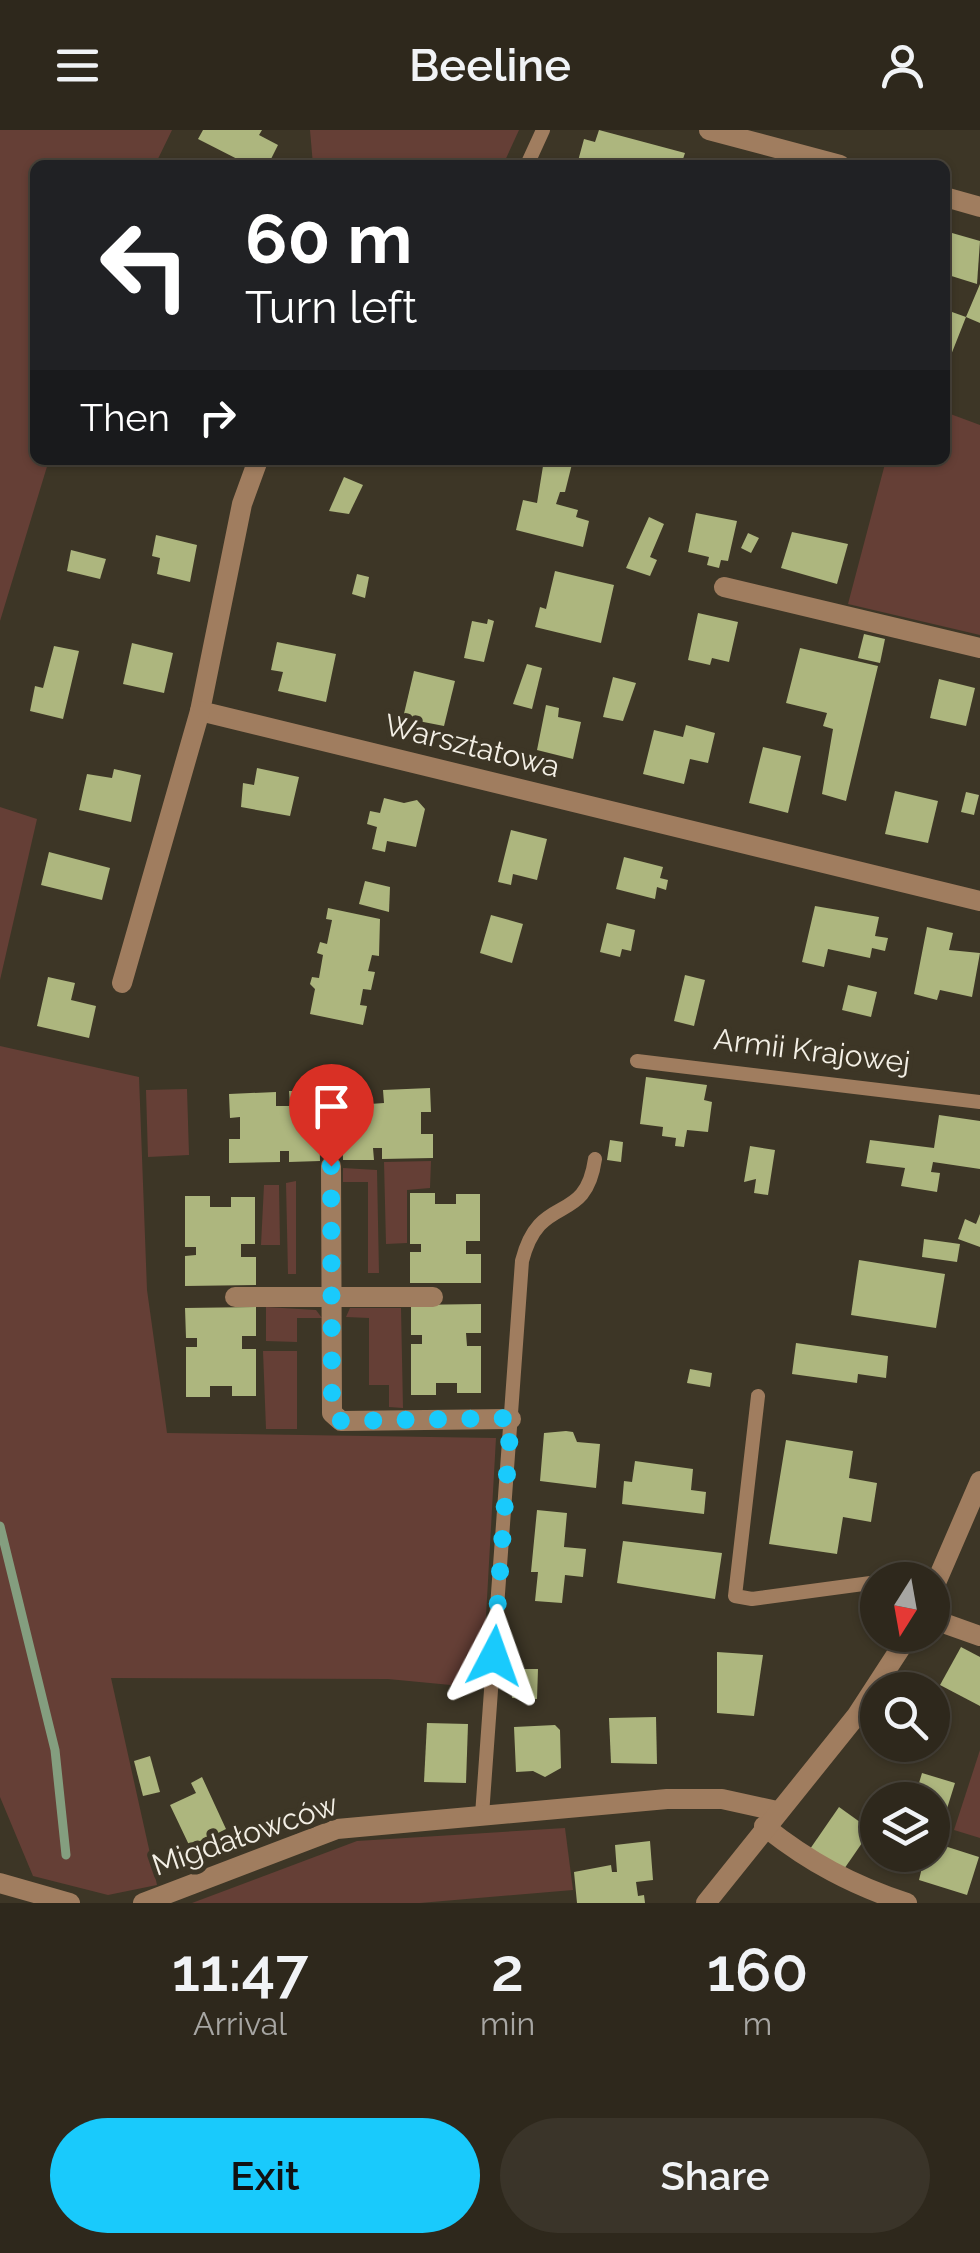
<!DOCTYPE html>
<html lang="en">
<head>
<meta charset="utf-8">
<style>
  body { margin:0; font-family:Raleway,sans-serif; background:#3a3429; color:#f1f3f6; height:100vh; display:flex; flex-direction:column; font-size:38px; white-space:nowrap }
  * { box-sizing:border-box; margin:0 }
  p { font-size:32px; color:#a7a6a3 }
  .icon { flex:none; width:55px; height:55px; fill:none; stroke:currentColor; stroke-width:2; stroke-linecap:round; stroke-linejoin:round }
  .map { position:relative; height:1773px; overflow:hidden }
  .sheet { display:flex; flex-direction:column; background:#2e281c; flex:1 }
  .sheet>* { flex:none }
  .top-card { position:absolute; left:30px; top:30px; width:920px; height:305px; border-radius:15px; box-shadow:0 2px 8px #0004,0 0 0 2px #49443b; background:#202124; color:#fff; overflow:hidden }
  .needle { width:65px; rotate:191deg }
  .tools { position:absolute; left:860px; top:1432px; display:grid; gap:20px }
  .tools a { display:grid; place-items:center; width:90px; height:90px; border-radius:50%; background:#2e281c; box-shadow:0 2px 8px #0004,0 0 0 2px #49443b; font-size:50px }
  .pin { position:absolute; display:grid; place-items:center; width:85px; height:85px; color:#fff; margin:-102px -42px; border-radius:50% 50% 50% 0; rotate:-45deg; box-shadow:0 0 10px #0007 }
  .pin .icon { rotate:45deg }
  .me { position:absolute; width:110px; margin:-55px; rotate:4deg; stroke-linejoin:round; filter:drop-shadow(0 0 8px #0008) }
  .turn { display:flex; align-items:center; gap:35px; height:210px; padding:0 50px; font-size:45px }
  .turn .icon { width:130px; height:130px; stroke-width:2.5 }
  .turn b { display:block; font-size:70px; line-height:85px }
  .then { display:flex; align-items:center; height:95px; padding:0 50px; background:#0003; gap:20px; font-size:38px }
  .eta { display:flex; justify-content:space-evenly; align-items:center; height:170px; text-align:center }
  .eta b { font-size:60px; font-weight:600; line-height:70px }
  .cta { display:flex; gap:20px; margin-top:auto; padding:20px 50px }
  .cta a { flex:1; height:115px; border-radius:60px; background:#19cafc; color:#111; font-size:40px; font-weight:600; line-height:115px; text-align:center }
  .cta a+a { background:#3a3429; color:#f1f3f6 }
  header { display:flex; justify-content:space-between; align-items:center; height:130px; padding:0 50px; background:#2e281c; font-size:45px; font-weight:600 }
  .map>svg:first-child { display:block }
  .green { fill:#653f36 }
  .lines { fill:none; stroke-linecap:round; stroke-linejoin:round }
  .stream { stroke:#849e7f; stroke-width:9 }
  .building { fill:#adb67e }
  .service { stroke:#a07d5f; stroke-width:14 }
  .minor { stroke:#a07d5f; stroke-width:20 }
  .tertiary { stroke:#a07d5f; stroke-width:20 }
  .route { stroke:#19cafc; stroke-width:18; stroke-dasharray:0 32.4 }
  .labels { text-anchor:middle; stroke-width:10; stroke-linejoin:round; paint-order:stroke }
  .street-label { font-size:30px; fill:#f3efe5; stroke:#3d3626 }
</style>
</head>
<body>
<header><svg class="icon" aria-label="menu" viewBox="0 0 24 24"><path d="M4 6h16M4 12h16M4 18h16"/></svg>Beeline<svg class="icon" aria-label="person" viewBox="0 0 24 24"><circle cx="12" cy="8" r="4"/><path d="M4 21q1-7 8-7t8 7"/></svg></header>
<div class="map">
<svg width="980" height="1773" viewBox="0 0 980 1773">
  <rect width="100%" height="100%" fill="#3d3626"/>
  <g class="green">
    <path d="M0,0h172l-17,35h-120v295h14l-49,161z"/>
    <path d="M310,0h209l-16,35h-190z"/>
    <path d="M945,282l35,13v210l-132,-31 38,-144h59z"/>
    <path d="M0,677l37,12 -37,161z"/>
    <path d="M0,916l139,31 8,213 20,143 329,5 -14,250 -94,-9 -277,-1 46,207 -49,10 -75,-19 -33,-79z"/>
    <path d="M187,959l2,66 -41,2 -2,-67z"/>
    <path d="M431,1031l-1,27 -23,2v53l-21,1 -2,-82z"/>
    <path d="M343,1038l34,2 2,103h-11v-91h-25z"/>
    <path d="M296,1051v93h-8l-2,-91z"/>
    <path d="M264,1055h15l1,60h-19z"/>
    <path d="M266,1177l50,3 6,8h-25v24l-31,-1z"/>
    <path d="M350,1178h51l2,100 -14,-1v-22h-20v-67l-23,-1z"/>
    <path d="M263,1221h34v78h-31z"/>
    <path d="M980,1620v88l-26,-8z"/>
    <path d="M565,1698l8,62 -153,13h-228l165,-62z"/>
  </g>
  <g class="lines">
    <path class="stream" d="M0,1396l55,224 11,105"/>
  </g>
  <g class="building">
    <path d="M203,0h59l-3,5 19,10 -10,20h-19l-51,-26z"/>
    <path d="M599,0l86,23 -4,12h-93l-10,-4 6,-22 11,3z"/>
    <path d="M945,101l35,10 -3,43 -32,-10z"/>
    <path d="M980,154v39l-14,-6 -15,38 -6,-2v-24l7,-17 14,5z"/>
    <path d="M544,330h29l-8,32h-5l-4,12 22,6 -2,7 13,4 -6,26 -67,-17 7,-30 14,3z"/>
    <path d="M344,347l19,8 -14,29 -20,-3z"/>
    <path d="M696,383l41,8 -9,40 -7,-1 -2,8 -12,-3 2,-8 -21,-5z"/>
    <path d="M649,387l15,7 -14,33 7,3 -7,16 -24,-8z"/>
    <path d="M792,402l56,12 -11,40 -56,-16z"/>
    <path d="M748,403l11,5 -8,15 -10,-5z"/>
    <path d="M156,405l41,10 -7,37 -33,-8 3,-16 -8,-2z"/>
    <path d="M71,420l35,9 -6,20 -33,-8z"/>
    <path d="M555,441l59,14 -13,58 -66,-16 5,-20 6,2z"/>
    <path d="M357,444l12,3 -4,21 -13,-4z"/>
    <path d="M698,483l40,9 -9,40 -17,-4 -2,7 -22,-5z"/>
    <path d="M488,489l6,2 -10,41 -20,-4 8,-37 15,3z"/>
    <path d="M864,504l21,5 -5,24 -22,-5z"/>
    <path d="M277,512l59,12 -10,48 -48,-11 5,-19 -12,-2z"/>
    <path d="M132,513l41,10 -9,40 -41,-9z"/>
    <path d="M54,516l25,5 -16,68 -33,-8 5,-25 8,2z"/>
    <path d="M800,518l78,18 -32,135 -24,-7 11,-65 -10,-3 4,-13 -41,-10z"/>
    <path d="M527,534l15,4 -10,41 -19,-5z"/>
    <path d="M414,541l41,10 -11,45 -41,-8z"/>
    <path d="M613,547l23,6 -13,38 -20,-4z"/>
    <path d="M939,549l36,9 -9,38 -36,-8z"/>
    <path d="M546,575l13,3 -1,9 23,5 -8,37 -36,-9z"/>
    <path d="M686,595l29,8 -7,30 -18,-4 -6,25 -41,-10 11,-44 29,7z"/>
    <path d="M763,617l38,9 -13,57 -39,-10z"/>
    <path d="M257,638l42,9 -9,39 -49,-9 2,-24 11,2z"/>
    <path d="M114,639l27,6 -10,47 -52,-12 8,-36 25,4z"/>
    <path d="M895,661l43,10 -10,42 -43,-9z"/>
    <path d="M966,662l13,3 -5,20 -13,-3z"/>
    <path d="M384,668l20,5 13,-3 8,9 -9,38 -29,-6 -2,11 -13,-3 5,-22 -10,-3 3,-13 10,2z"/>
    <path d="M511,700l36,9 -10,41 -24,-6 -2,11 -13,-3z"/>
    <path d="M49,722l61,16 -8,32 -61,-15z"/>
    <path d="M624,727l39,10 -3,11 8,2 -2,10 -9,-3 -2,12 -39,-10z"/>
    <path d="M365,751l25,6 -1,25 -30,-8z"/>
    <path d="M815,776l64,11 -4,19 13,2 -3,13 -13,-3 -2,10 -42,-9 -4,18 -22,-5z"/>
    <path d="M328,778l52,11 -1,37 -7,-1 -4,16 7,1 -4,18 -8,-1 -3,16 7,1 -4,19 -53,-11 5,-25 -5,-5 2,-7 7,1 4,-23 -6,-2 3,-11 7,2 5,-24 -6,-1z"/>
    <path d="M491,785l32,9 -11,39 -32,-10z"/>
    <path d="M607,793l28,7 -4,21 -9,-2 -2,8 -20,-5z"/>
    <path d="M927,797l26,6 -4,17 31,3 -8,44 -32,-7 -3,10 -23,-6z"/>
    <path d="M685,845l20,5 -11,46 -20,-5z"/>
    <path d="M48,847l27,6 -4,17 25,6 -7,32 -52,-12z"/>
    <path d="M848,855l29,7 -6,25 -29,-7z"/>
    <path d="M646,947l61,8 -3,15 8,2 -4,30 -21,-2 -3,17 -9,-1 1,-8 -14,-2 1,-9 -23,-3z"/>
    <path d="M430,958l1,24h-10v22h12v24l-51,1v-11h-9l1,12h-31l-2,-70 29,-1v15l14,-1 -1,-13z"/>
    <path d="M289,961h29l2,70 -31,1v-11h-9v11l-51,1v-24h11v-22l-10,1 -1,-24 47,-2v14h14z"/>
    <path d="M939,985l41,6v48l-47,-7 -2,10 9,1 -3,19 -36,-6 4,-18 -39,-5 4,-23 64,8z"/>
    <path d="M610,1010l13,2 -2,20 -14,-2z"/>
    <path d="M750,1016l25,4 -7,45 -14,-2 2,-14 -12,3z"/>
    <path d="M410,1063h25v11h21v-10h24v47h-14v13h15v29h-71v-31h11v-8h-11z"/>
    <path d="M185,1066h25v11h21v-10h24v47h-14v13h15v28l-71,1v-30l11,-1v-8h-11z"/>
    <path d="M980,1084v33l-22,-8 7,-20 11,5z"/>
    <path d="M924,1109l36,5 -3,18 -35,-5z"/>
    <path d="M859,1130l86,14 -9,54 -85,-13z"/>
    <path d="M481,1174v29h-15l1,13h14v47h-24v-10h-21v12h-25v-51h11v-9h-11v-30z"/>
    <path d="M256,1177v29h-14v13h14v47h-24v-10h-22v11h-24v-50h11v-9h-11l-1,-30z"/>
    <path d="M796,1213l92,13 -2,22 -28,-4 -1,9 -65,-9z"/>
    <path d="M690,1239l22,4 -2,14 -23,-4z"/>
    <path d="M566,1301l7,1 4,10 23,2 -4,44 -56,-7 4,-48z"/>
    <path d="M786,1310l67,11 -4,27 28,5 -6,39 -28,-5 -6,37 -68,-10z"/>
    <path d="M635,1331l58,8 -2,21 15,2 -2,22 -82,-10 2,-23 8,1z"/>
    <path d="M537,1380l30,3 -3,34 22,2 -3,28 -18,-2 -3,28 -27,-2 3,-29h-7z"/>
    <path d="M623,1411l99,12 -7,46 -98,-16z"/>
    <path d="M961,1517l19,10v49l-40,-21z"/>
    <path d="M717,1522l46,3 -9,61 -37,-3z"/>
    <path d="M513,1539h25l-1,30 -25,-1z"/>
    <path d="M656,1587l1,47 -46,-1 -2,-45z"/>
    <path d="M427,1593l41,1 -2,59 -42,-1z"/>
    <path d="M555,1595l5,5 1,38 -16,9 -12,-6 -17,1 -2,-45z"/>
    <path d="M150,1626l10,36 -17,4 -9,-35z"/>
    <path d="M922,1643l33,10 -10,32 -13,-4v-11h-18z"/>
    <path d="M202,1647l24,52 -36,18 -20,-42 26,-12 -5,-10z"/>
    <path d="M839,1677l32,23 -29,42 -32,-23z"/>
    <path d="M650,1711l3,39 -17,2 2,14 6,-1 1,8h-68l-3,-31 37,-7 1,7h5l-2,-27z"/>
    <path d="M932,1712l47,15 -12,38 -48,-15 6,-25h7z"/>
  </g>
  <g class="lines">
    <g class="service">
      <path d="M527,35l16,-35"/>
      <path d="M637,931l343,41"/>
      <path d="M758,1266l-23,200 17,3 126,-17"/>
      <path d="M891,1450h19"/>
      <path d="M482,1685l40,-554c18,-71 63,-33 73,-102"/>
    </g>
    <g class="minor">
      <path d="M709,0l131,35"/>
      <path d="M945,67l35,10"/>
      <path d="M258,330l-16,44 -42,207 780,190"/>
      <path d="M724,457l256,61"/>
      <path d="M122,853l78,-272"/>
      <path d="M331,1036l1,247 9,8 170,-2"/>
      <path d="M235,1167h198"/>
      <path d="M932,1489l48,17"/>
      <path d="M764,1696c45,36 88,59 143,77"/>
      <path d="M0,1753l70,20"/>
      <path d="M143,1773l194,-74 330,-30h55l55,12"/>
    </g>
    <g class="tertiary">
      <path d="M932,1462l48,-111"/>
      <path d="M706,1773l151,-188 52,-80"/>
    </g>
  </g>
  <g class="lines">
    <path class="route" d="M331,1036l1,248 9,7 170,-3 -17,238"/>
  </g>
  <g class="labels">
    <g class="street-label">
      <text transform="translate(472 616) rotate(14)" y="10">Warsztatowa</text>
      <text transform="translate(812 921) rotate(7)" y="10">Armii Krajowej</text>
      <text transform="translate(245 1705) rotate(-19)" y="10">Migdałowców</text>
    </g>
  </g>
</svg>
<div class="tools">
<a><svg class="needle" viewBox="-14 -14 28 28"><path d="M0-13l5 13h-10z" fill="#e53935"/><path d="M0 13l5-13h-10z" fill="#a7a6a3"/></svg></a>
<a><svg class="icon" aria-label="search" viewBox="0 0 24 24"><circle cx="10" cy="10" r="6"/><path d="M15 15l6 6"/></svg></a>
<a><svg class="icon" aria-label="layers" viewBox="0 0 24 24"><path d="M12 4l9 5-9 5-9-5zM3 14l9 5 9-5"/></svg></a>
</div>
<div class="pin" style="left:331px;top:1036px;background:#d93025"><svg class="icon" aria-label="arrive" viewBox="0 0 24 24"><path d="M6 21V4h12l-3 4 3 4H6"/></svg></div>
<svg class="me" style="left:494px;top:1526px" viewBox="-20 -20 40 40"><path d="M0-17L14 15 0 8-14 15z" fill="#19cafc" stroke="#fff" stroke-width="4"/></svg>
<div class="top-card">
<div class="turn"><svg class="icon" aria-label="left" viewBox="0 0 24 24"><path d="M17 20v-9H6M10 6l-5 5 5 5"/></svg><div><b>60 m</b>Turn left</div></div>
<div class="then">Then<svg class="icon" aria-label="right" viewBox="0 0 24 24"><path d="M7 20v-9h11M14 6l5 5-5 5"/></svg></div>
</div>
</div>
<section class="sheet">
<div class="eta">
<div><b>11:47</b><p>Arrival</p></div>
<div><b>2</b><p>min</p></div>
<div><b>160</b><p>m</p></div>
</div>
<div class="cta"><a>Exit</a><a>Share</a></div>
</section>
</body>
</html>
